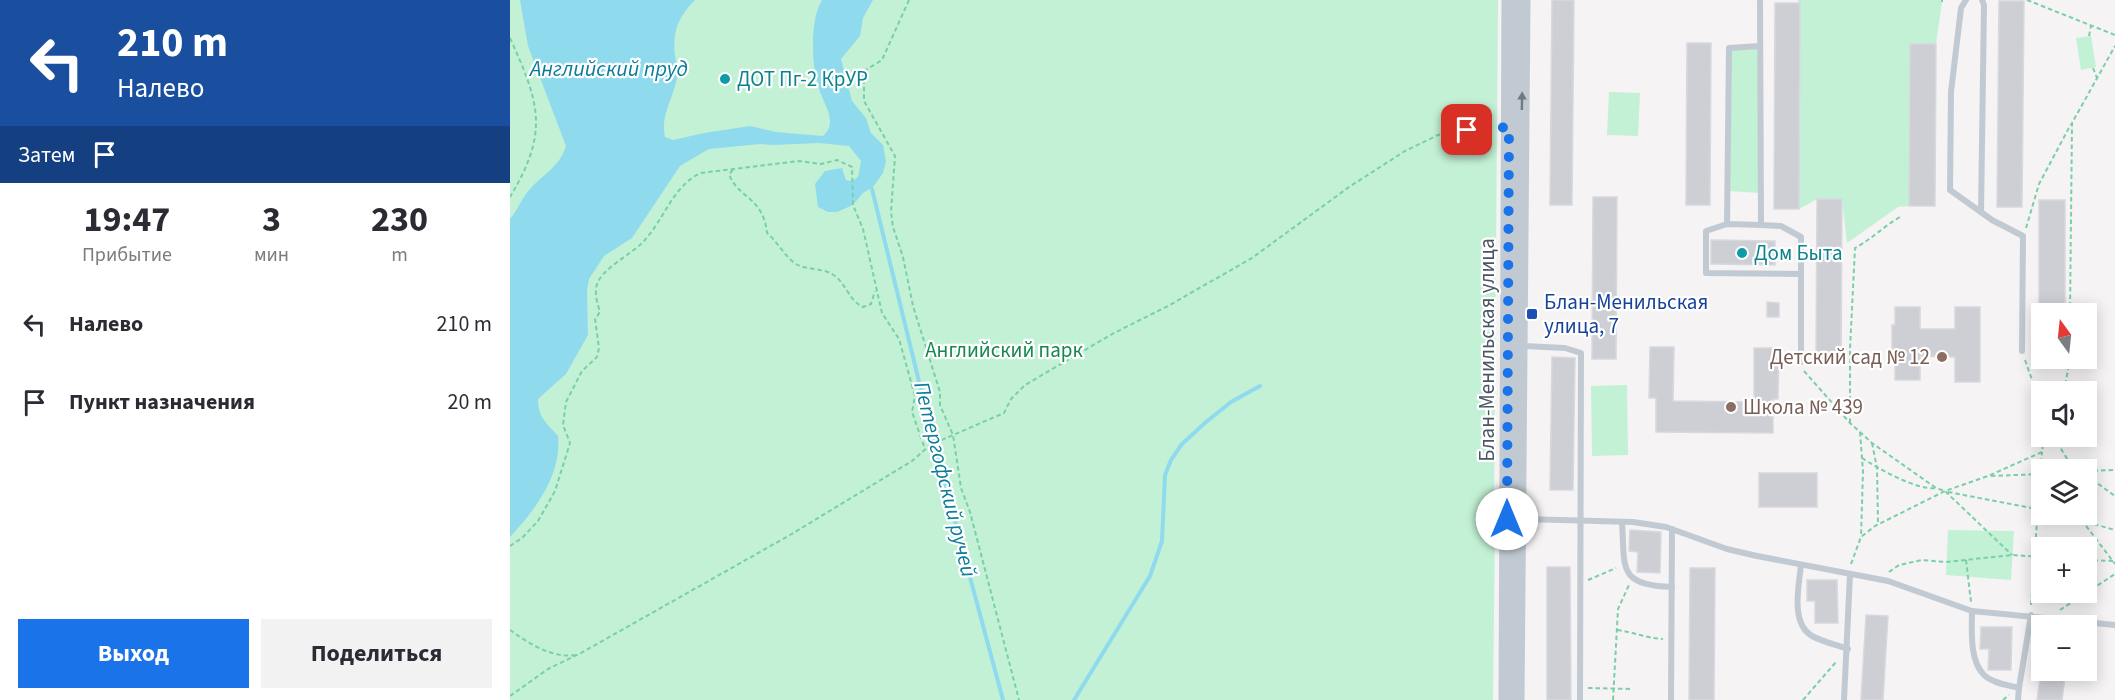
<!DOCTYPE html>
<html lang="ru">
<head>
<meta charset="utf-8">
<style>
  body { margin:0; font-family:"Source Sans 3",sans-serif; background:#f2f2f3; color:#2b2b33; height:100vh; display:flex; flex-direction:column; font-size:22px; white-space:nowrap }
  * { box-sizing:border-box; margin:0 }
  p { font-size:20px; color:#7c7c81 }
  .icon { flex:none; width:33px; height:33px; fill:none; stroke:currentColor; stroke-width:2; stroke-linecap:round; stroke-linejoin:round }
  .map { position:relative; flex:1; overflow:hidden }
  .side { display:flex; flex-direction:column; background:#fff; width:510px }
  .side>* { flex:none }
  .banner { background:#1a4fa0; color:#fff; overflow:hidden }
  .needle { width:39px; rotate:345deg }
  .fabs { position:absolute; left:1521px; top:303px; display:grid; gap:12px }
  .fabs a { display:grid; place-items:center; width:66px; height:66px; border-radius:0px; background:#fff; box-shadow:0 3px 15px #0003; font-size:30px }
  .pin { position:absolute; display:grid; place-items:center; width:51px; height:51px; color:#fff; margin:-26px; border-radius:12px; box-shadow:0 3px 9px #0006 }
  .me { position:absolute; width:66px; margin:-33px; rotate:0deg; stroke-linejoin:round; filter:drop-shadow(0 0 4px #0008) }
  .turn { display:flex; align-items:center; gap:21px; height:126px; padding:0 18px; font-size:27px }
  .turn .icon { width:78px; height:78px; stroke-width:2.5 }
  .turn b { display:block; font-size:42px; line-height:51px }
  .then { display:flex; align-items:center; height:57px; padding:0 18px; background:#0003; gap:12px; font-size:22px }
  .eta { display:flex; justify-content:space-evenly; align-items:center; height:102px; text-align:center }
  .eta b { font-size:36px; font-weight:700; line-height:42px }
  .action { display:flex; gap:12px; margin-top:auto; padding:12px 18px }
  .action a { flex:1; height:69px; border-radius:0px; background:#1a73e8; color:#fff; font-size:24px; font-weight:700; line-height:69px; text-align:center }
  .action a+a { background:#f2f2f3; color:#2b2b33 }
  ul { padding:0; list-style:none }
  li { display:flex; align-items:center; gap:18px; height:78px; padding:0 18px }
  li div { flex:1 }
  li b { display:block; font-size:22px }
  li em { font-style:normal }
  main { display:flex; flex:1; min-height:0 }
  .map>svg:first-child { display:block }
  .green { fill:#c3f1d5 }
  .water { fill:#90daee }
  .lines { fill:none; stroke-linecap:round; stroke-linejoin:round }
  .stream { stroke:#90daee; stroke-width:4 }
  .building { fill:#cdcfd5; stroke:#d7d9de; stroke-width:1.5 }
  .path { stroke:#7ad0a6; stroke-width:2; stroke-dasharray:4.5 3; stroke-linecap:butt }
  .service { stroke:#c1cad2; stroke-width:6 }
  .tertiary { stroke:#c1cad2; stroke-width:15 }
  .oneway { fill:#6e7983 }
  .route { stroke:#1a73e8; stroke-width:10; stroke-dasharray:0 18 }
  .culture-dot { fill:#0f9aa8; stroke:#fff; stroke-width:2 }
  .transit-dot { fill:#1a4fb4; stroke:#fff; stroke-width:2 }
  .education-dot { fill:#8d6e63; stroke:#fff; stroke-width:2 }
  .labels { text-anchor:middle; stroke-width:4.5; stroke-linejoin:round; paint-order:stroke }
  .culture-label { font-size:21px; fill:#0d838f; stroke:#fff; text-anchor:start }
  .transit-label { font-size:21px; fill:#164399; stroke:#fff; text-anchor:start }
  .park-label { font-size:21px; fill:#17864f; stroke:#fff }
  .street-label { font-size:21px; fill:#4a5661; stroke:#fff }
  .education-label { font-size:21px; fill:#785e54; stroke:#fff; text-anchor:end }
  .water-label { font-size:22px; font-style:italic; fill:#0c7c9b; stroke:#fff }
</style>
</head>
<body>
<main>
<section class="side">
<div class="banner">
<div class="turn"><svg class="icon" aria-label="left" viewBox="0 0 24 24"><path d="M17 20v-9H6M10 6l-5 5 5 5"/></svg><div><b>210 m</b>Налево</div></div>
<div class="then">Затем<svg class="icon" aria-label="arrive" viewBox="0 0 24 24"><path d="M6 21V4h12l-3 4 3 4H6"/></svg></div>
</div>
<div class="eta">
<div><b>19:47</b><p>Прибытие</p></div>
<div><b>3</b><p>мин</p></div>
<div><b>230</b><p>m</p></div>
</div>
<ul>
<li><svg class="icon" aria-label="left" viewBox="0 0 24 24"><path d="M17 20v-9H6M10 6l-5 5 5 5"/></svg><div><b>Налево</b></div><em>210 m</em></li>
<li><svg class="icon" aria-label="arrive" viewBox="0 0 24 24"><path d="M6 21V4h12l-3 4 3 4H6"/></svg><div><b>Пункт назначения</b></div><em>20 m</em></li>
</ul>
<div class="action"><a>Выход</a><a>Поделиться</a></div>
</section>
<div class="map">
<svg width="1605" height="700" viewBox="0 0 1605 700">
  <rect width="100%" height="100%" fill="#f5f3f3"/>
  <g class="green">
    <path d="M0,0h988l-4,503 -6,1v17l7,1 -2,178h-983z"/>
    <path d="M1288,0h142l2,2 -6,42h-26l-1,162 -11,1 -51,36 -5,-44h-25l-18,10z"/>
    <path d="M1581,36l5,31 -15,3 -5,-32z"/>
    <path d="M1250,46v147l-32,-2 1,-143z"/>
    <path d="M1099,92l31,1 -2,43 -31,-1z"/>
    <path d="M1117,385l1,70 -36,1 -1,-70z"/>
    <path d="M1438,530l66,1 -3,49 -65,-5z"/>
  </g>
  <path class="water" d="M10,0h175c-16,16 -23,31 -20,55 1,7 3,16 2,23 -4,21 -17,38 -12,59l8,3 31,-7 46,-7 26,6 47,4c15,-13 2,-30 -3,-44 -2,-8 -5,-19 -6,-27 -2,-20 -2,-48 8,-65h51l-10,18 -3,18 -19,23 11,42 14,17 5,15 12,12 3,16 -3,12 -10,14 -10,6 -10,12 -16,7h-9l-10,-5 -3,-23 10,-13 17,-3 4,12 6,1 6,-4 3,-16 -12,-15 -30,-3 -46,2 -13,-1 -51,5 -29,17 -48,72 -28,18 -15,23 -2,12 1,44 -22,39 -28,25c0,19 9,24 20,37 4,39 -23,74 -48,101v-318c7,-8 10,-17 16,-25 13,-18 33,-25 40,-48l-38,-100z"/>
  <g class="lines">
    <g class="stream">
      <path d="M362,189l63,258 68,253"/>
      <path d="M564,700l76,-124 12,-35 3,-66 6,-15 11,-16 24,-22 25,-20 29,-16"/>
    </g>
  </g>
  <g class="building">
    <path d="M1042,0h22l-2,205h-22z"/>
    <path d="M1489,1h25l-2,206h-25z"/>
    <path d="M1265,3h25l-1,206h-25z"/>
    <path d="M1177,43h24l-1,162h-24z"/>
    <path d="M1400,44h26l-1,162h-26z"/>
    <path d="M1083,197h24l-1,162h-24z"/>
    <path d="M1307,199h25l-1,163h-25z"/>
    <rect x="1529" y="200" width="26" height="114"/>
    <path d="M1201,240l64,1v24l-64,-1z"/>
    <path d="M1257,302l12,1v14h-12z"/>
    <path d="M1385,307h25v22h35v-22h25v75h-25v-25l-35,-1v24h-25v-19h-3v-36h3z"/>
    <path d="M1140,347h24l-1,54 81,1v-54h25l-1,51h-5v34l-117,-1v-34h-7z"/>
    <path d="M1042,357l23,1 -2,132h-23z"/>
    <rect x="1249" y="473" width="58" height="34"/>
    <path d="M1120,530l31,2 -1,41 -23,-1 1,-20 -9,-1z"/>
    <path d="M1037,567h23l1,133h-24z"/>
    <path d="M1180,568h25l-1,132h-25z"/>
    <path d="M1297,580h30l1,43h-23v-22h-8z"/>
    <path d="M1356,615l22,1 -5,84h-22z"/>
    <path d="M1471,627h31l-1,43h-23l1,-21h-9z"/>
    <path d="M1531,670h25l-4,30h-25z"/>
  </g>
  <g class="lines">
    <g class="path">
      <path d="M399,0l-27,60 -21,13 3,6v22l31,55 -4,56 2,15 10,30 10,49 27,86v13l13,30 8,53 9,24 49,188"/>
      <path d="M1517,0l88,35"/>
      <path d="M1432,2v-2"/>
      <path d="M1579,36l2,-10"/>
      <path d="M0,38c30,66 39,94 0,159"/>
      <path d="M1583,68l4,10"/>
      <path d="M223,170l-4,4c9,25 34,22 38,59 10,8 18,24 29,31 10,6 26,4 36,10 14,8 16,26 31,33l8,-3 4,-13"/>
      <path d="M1516,228l13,-44 32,-60"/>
      <path d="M1560,314l2,-191 43,-77"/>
      <path d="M1515,360l17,48"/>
      <path d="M1294,371l46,52 22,20 64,45 9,3 67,64"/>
      <path d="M1554,392l6,-34"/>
      <path d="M1340,423v-74l5,-101c17,-9 30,-23 47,-32"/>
      <path d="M1350,432l3,39 -2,66"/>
      <path d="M1543,436l21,34"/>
      <path d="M1362,443l5,25 1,55"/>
      <path d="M1352,458c15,10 56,33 74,30"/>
      <path d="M1576,471l29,-1"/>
      <path d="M1576,475l29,21"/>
      <path d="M1481,476l51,-2"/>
      <path d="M1438,492l94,18"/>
      <path d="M1548,514l57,16"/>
      <path d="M1567,514l38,50"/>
      <path d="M0,546l12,-8 16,-17 17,-30 15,-48 -7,-18 3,-23 16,-31 15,-14 2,-9 -4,-29 5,-7c-3,-10 -7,-22 -1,-32 7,-13 32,-26 43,-37 22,-22 30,-57 59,-70l98,-12 22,3 16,-4 15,7 1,38 10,24 19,84 17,26 16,57 -3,16 13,37"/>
      <path d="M1456,560l5,42"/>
      <path d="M1576,560l29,1"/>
      <path d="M1341,564l10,-27 14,-11 70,-35 43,-15 54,-24 2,-16"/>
      <path d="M1379,572l10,-7 23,-5 24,2 66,-7 30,2"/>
      <path d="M1078,580l28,-12"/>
      <path d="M1521,605l11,-153"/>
      <path d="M1550,610l55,-36"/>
      <path d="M0,630c18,13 43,29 66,25"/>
      <path d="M1107,630c17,2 28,8 46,9"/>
      <path d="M1078,688l45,1"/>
      <path d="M0,696l38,-27 33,-16 209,-118 122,-74 18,-16 74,-32 7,-14 14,-14 89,-52 54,-27 84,-48 97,-71 56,-36 33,-16 56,-8"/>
      <path d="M1103,700l5,-91 11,-24"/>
      <path d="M1293,700l33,-38"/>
      <path d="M1493,700l6,-5"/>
    </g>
    <g class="service">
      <path d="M1250,0l1,225 20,1 20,11v125"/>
      <path d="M1456,0l-5,8 -10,84 -1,98 42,30 31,16 -1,115"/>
      <path d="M1471,212l3,-207 -2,-5"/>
      <path d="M1217,224l2,-176 31,-2"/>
      <path d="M1251,225l-34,-1 -21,7v42l95,1"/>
      <path d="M1012,346l43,2 16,5 -1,347"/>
      <path d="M1010,519l113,3 33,5 61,22 30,7 131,25 84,30 143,14"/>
      <path d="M1112,522c3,46 -5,63 50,65"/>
      <path d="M1291,565c-2,20 -11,58 11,71 11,6 25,9 36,13"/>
      <path d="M1462,611c0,19 -3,49 12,64 8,8 24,10 35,13l-1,12"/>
      <path d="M1509,688l12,-73"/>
      <path d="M1161,700l1,-171"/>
      <path d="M1334,700l6,-126"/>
    </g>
    <g class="tertiary">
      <path d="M996,700l3,-700"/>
      <path d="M1007,700l6,-700"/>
    </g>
  </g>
  <defs><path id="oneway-solid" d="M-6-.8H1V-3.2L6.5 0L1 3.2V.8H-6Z" transform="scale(1.5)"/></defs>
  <use class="oneway" href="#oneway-solid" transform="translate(1012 101) rotate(-89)"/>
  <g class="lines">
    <path class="route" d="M957,130l42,-3 -2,392"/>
  </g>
  <g class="culture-dot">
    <circle cx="215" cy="79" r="6"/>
    <circle cx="1232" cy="253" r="6"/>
  </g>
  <rect class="transit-dot" x="1016" y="308" width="12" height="12" rx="3"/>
  <g class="education-dot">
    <circle cx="1432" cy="357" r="6"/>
    <circle cx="1221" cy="407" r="6"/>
  </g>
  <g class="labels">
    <g class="culture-label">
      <text x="227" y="86">ДОТ Пг-2 КрУР</text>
      <text x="1244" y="260">Дом Быта</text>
    </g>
    <g class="transit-label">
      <text x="1034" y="309">Блан-Менильская<tspan x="1034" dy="24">улица, 7</tspan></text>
    </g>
    <g class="park-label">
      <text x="494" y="357">Английский парк</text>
    </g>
    <g class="street-label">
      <text transform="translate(977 350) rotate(-90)" y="7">Блан-Менильская улица</text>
    </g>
    <g class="education-label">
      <text x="1420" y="364">Детский сад № 12</text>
      <text x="1233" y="414" text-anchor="start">Школа № 439</text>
    </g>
    <g class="water-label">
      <text x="99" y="76">Английский пруд</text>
      <text transform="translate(436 479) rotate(76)" y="8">Петергофский ручей</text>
    </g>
  </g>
</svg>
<div class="fabs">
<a><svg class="needle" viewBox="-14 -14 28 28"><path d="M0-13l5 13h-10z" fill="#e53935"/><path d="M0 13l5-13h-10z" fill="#7c7c81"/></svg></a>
<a><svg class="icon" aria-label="sound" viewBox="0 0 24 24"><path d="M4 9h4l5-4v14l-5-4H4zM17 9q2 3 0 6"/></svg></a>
<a><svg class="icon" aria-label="layers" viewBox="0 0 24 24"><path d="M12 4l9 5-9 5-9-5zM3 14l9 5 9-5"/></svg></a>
<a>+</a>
<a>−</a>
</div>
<div class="pin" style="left:957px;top:130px;background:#d93025"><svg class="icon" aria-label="arrive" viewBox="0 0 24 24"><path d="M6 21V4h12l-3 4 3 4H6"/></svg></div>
<svg class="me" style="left:997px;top:519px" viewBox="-20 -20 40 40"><circle r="19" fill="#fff"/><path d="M0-13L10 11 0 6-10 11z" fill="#1a73e8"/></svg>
</div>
</main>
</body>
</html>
